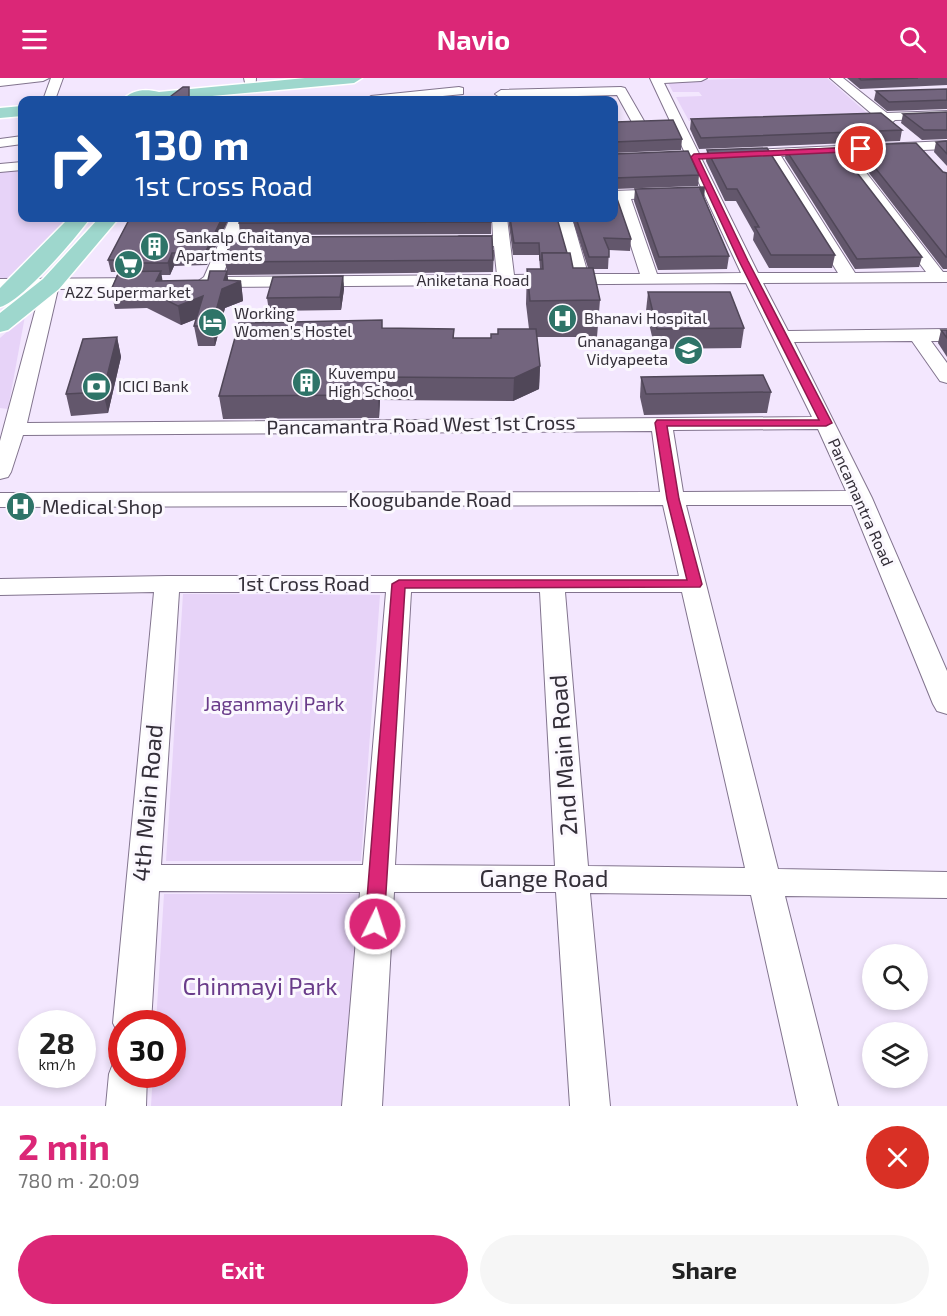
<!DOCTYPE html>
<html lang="en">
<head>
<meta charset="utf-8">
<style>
  body { margin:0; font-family:"Exo 2",sans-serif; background:#f6f6f6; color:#222; height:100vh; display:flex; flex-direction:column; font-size:22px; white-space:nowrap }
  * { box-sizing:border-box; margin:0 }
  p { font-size:20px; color:#767676 }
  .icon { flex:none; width:33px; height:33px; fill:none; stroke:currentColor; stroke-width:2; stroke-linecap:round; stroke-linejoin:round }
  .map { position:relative; height:1028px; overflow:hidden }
  .details { display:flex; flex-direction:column; background:#fff; flex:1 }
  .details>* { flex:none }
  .top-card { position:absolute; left:18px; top:18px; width:600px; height:126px; border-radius:12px; box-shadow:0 3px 9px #0003; background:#1a4fa0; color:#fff; overflow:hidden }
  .controls { position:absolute; left:862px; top:866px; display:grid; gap:12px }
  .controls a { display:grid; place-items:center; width:66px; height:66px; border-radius:50%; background:#fff; box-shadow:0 3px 9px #0003; font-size:30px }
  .speed { position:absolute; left:18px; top:932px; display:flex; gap:12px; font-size:30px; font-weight:700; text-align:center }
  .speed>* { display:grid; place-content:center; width:78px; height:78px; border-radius:50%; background:#fff; box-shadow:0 3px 9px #0003; line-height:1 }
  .speed small { font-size:15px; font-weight:400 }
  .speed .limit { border:9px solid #d22; background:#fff; color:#111 }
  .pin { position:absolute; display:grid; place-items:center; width:51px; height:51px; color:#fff; margin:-26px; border:3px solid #fff; border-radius:50%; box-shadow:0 2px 6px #0007 }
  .me { position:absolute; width:66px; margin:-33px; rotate:4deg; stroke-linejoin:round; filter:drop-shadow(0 0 4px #0008) }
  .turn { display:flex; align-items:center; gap:21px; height:126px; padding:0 18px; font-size:27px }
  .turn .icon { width:78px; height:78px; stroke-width:2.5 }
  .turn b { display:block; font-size:42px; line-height:51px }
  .round { display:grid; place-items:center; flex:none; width:63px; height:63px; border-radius:32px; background:#f6f6f6 }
  .head { display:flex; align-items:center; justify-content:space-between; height:102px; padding:0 18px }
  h1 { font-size:36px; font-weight:700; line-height:45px; color:#db2777 }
  .button { display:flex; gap:12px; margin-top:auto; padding:12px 18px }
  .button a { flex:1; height:69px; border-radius:36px; background:#db2777; color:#fff; font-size:24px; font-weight:700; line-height:69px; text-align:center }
  .button a+a { background:#f6f6f6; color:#222 }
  header { display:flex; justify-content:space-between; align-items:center; height:78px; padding:0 18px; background:#db2777; color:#fff; font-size:27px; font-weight:700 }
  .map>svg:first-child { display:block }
  .green { fill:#e7d3f8 }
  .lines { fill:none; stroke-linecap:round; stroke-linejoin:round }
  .minor-casing { stroke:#82748e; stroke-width:2 }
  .major-casing { stroke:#fff; stroke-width:3 }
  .minor { fill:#fff; fill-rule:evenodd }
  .major { fill:#9ed7cd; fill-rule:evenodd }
  .wall { fill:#63576c }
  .shaded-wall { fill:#504758 }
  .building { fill:#73657e; stroke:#504758; stroke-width:1.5 }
  .route { fill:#db2777; stroke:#8e194d; stroke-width:1.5 }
  .labels { text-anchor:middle; stroke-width:6; stroke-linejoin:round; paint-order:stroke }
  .far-poi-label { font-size:16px; fill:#342f39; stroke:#fbf8fe; text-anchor:start }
  .far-street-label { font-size:16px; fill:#342f39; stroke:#fbf8fe }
  .street-label { font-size:20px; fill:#342f39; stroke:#fbf8fe }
  .poi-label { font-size:20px; fill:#342f39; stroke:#fbf8fe; text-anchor:start }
  .park-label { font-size:20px; fill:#6a3c8a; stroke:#fbf8fe }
  .near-street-label { font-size:24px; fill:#342f39; stroke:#fbf8fe }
  .near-park-label { font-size:24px; fill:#6a3c8a; stroke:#fbf8fe }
</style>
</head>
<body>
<header><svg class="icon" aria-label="menu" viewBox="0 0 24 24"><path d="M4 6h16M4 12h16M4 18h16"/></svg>Navio<svg class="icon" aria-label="search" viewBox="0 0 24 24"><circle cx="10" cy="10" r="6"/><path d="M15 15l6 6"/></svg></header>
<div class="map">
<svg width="947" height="1028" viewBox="0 0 947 1028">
  <rect width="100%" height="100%" fill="#f3e7fe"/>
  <g class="green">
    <path d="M765,0h62l41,36 -179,7 -13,-24 26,-1 -3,-4h-26l-6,-11z"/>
    <path d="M22,90v50h50l-60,62h-12v-109z"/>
    <path d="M25,238l-17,93 -8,-1v-70z"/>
    <path d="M183,516l197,1 -19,266h-195z"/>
    <path d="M164,816h197l-17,212h-193l2,-32h19v-51h-16z"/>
  </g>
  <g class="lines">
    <defs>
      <g id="minor">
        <path d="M0,0h49l-6,3 -43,5z"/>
        <path d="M51,0h12l-8,22h-12z"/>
        <path d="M244,0h12l-1,14h-8z"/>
        <path d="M650,0h57l-6,3 -37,2 94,190h80l-71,-116 -30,1 -7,-4 2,-3 215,-10v8l-96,4 92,119h4v10l-184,1 25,48 159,-2v12h-16l16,22v20l-7,-2 -28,-40 -118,1 78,156 75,173v43l-10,-3 -4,-7 -81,-199h-166l92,364 169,3v26l-162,-2 53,210h-40l-47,-211 -161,-2 20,213h-40l-14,-214h-162l-12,214h-40l18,-214 -201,-1 -8,132h-29v13l-3,-1 -6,-12 41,-431 -154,3v-16l167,-3h512l-16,-71 -663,2v-14l660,-1 -8,-61 -629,4 -12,37 -3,5 -8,2v-38l41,-152h-41v-10l149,-1 6,1 3,4 -3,4 -6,1 -91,1 -31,134 785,-6 -66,-134 -540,4 -6,-1 -3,-4 7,-5 26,-59h15l-23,59 275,-2 -3,-29h-35l-8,-5 8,-5h34l-1,-18h15l7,57 57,-1 -14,-56h15l16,56h52l-24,-75h-2v-8l56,-2 7,4 -2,3 -44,3 26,75 84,-1zM838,76l88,118 -71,1 -74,-117zM818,351l28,62 -163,1 -10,-62zM179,514h207l-23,273h-202zM411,514h129l15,274 -160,-1zM565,514h117l63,276 -157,-2z"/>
        <path d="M830,0h13l44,35 60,-2v8l-52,1 -6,5 -8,-4h-35l-1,-3 1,-3 26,-1z"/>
        <path d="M459,9l4,1v6l-61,6h-37l6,-4z"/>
        <path d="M621,9l4,1 19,33 -1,3h-10l-16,-29 -116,3 -6,-4 6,-4z"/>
        <path d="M22,58v8l-22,3v-8z"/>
        <path d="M22,84v8l-22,2v-8z"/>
        <path d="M122,981v15h25l-1,32h-40l3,-32 5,-13z"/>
      </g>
      <g id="major">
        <path d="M305,0h57l-8,5 -186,17h-45c9,-11 23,-11 36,-8z"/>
        <path d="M22,28v10l-22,2v-10z"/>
        <path d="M69,140h21c-13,19 -69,84 -90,89v-19z"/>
        <path d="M99,140h20l-60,71 -51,41 -8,2v-19l43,-34z"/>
      </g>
    </defs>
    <use href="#minor" class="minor-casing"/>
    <use href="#major" class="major-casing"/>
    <use href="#minor" class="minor"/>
    <use href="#major" class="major"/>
  </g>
  <g class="wall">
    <path d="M847,0h100v7l-87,4z"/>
    <path d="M947,11v20l-60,2 -13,-11 2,-9z"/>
    <path d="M947,34v27l-25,1 -21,-17 2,-9z"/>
    <path d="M691,41l211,11 -2,11 -201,8 -9,-20z"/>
    <path d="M615,44l67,17 -1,11 -67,3z"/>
    <path d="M947,63v25l-13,-14 2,-10z"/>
    <path d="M857,67l90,28v96h-4l-88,-114z"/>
    <path d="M707,72l128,105 -3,13h-63l-16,-28 1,-7 -18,-32h-11l-19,-40z"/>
    <path d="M786,72l136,107 -3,10 -64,2 -70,-111z"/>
    <path d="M614,76l85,21 -1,11 -84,3z"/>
    <path d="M635,111l69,8 25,59 -2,13 -69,1 -24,-69z"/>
    <path d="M130,140h99l-22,47 -33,1 -4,9h-9l1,6 46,-1 19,-9 -2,-9 2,-4v-6l267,-2 -1,22 -266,3 1,5 13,1 2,20 -18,7 -10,38h-17l-4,-20 2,-7 -15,6 -34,-17 -32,1 -4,-19 7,-18h-7l-3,-12z"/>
    <path d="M491,140v16l-251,1 -1,-12z"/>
    <path d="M508,140h49l10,35 6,15h15l-16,-50h42l17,21 -1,12 -21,-1 -1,19h-15l7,31 -3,37h-60l3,29 -1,23 -26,12 -133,-1 -1,18 -156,1 -4,-23 163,-76v8l72,1v9h37l7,-4 31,-5 -3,-25 1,-35h13l-1,-14h-26z"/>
    <path d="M343,198l1,13 -3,21 -72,1 -2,-13z"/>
    <path d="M648,214l96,36 -3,20 -86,1 -9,-38z"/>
    <path d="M941,252h6v27l-9,-14z"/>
    <path d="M117,259l4,20 -13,56 -37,3 -5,-22z"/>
    <path d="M641,299l130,15 -4,21 -123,2 -4,-18z"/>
  </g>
  <g class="shaded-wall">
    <path d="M705,109l-1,12 -4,-10z"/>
    <path d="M222,140h7l-22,47 -2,-12z"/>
    <path d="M172,175l2,13 -4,9 -2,-12z"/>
    <path d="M161,193l3,19 -8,-9z"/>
    <path d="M227,193l2,15 12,-5 2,20 -18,7 -10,38 -3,-20z"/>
    <path d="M343,198l1,13 -3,21 -1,-13z"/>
    <path d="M203,218l3,19 -25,10 -3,-19z"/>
    <path d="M117,259l4,20 -13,56 -5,-21z"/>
    <path d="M540,288l-1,23 -26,12 1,-23z"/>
    <path d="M379,299l1,23 -1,18 -1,-23z"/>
  </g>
  <g class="building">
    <path d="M859,0h59l-57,2z"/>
    <path d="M183,9h6v13h-18v-4z"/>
    <path d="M947,11v11l-58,2 -13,-11z"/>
    <path d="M947,34v18h-23l-21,-16z"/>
    <path d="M881,35l21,17 -201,8 -10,-19z"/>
    <path d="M614,40l1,4 58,-2 9,19 -67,3 -1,1z"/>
    <path d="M947,63v13l-11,-12z"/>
    <path d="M916,65l27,29 4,1v84h-1l-89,-112z"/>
    <path d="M767,70l68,107h-64l-16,-28h4l-22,-38h-10l-20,-39z"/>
    <path d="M838,70l84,109 -65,2 -71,-109z"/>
    <path d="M688,73l11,24 -85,3v-24z"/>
    <path d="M705,109l-5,2 29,67 -70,1 -24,-68z"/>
    <path d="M614,112l17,49 -27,-1 5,12v7h-20l-13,-39h38z"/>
    <path d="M130,140h92l-17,35h-33l-4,10h-42l2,-3h-20z"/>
    <path d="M241,140h250v4l-252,1z"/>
    <path d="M510,140h47l10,35h-25v7h-2l-1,-17h-25z"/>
    <path d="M492,158l1,24 -268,2 5,-10h-3l6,-15z"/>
    <path d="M542,175h28l3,15h20l7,32 -70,1 -3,-32h16z"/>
    <path d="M161,193l-5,10 52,-1 2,-9h17l-3,9 17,1 -19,8 -10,37h-18l9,-30 -25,10 -34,-17 -33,1 8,-18z"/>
    <path d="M343,198l-3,21 -73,1 6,-21z"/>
    <path d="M648,214h82l14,36 -87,1z"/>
    <path d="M382,242v8l72,1 -1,9h38v-4h7v-5h38l4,37 -26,12 -135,-1 -1,18 -159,1 20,-73z"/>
    <path d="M941,252h6v8z"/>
    <path d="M117,259l-14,55 -37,2 17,-55z"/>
    <path d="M763,297l8,17 -125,2 -5,-17z"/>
  </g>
  <path class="route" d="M861,69l3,4 -165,8 49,102 84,162 -6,3h-159l12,73 23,85 -2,3 -295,1 -21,336 -3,5 -6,3 -7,-3 -3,-5 27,-340 7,-4h288l-20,-81 -12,-76 2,-3h162l-80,-159 -48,-104 3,-3z"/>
  <defs>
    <symbol id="building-disc" viewBox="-11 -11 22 22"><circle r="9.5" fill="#2e7468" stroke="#fbf8fe"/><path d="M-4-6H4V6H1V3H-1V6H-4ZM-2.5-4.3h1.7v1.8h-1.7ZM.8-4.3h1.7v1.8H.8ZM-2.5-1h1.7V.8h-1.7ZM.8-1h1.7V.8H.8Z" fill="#fff"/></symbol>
    <symbol id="supermarket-disc" viewBox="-11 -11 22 22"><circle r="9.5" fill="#2e7468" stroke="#fbf8fe"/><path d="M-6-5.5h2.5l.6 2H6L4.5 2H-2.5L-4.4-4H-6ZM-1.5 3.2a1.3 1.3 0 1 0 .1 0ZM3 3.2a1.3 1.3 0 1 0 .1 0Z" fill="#fff"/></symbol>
    <symbol id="hospital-disc" viewBox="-11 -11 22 22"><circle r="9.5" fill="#2e7468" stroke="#fbf8fe"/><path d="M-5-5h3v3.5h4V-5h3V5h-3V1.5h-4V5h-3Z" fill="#fff"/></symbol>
    <symbol id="hotel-disc" viewBox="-11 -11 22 22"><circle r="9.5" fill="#2e7468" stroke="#fbf8fe"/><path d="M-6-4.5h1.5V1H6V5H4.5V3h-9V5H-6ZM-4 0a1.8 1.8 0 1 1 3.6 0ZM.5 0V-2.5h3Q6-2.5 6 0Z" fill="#fff"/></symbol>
    <symbol id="school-disc" viewBox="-11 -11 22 22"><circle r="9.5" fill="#2e7468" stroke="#fbf8fe"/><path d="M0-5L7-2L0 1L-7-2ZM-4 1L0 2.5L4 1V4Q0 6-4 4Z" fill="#fff"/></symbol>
    <symbol id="bank-disc" viewBox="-11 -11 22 22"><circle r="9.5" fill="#2e7468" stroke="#fbf8fe"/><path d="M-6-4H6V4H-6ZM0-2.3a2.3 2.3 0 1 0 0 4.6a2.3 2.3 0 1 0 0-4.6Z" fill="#fff"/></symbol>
  </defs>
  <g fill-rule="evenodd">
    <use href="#building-disc" x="138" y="152" width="33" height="33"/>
    <use href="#supermarket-disc" x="112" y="170" width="33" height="33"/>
    <use href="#hospital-disc" x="546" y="224" width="33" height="33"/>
    <use href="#hotel-disc" x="196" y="228" width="33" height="33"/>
    <use href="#school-disc" x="672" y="256" width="33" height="33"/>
    <use href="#building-disc" x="290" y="288" width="33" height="33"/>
    <use href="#bank-disc" x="80" y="292" width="33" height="33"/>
    <use href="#hospital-disc" x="4" y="412" width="33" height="33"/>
  </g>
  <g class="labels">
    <g class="far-poi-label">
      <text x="176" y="165">Sankalp Chaitanya<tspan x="176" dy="18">Apartments</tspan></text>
      <text x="128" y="220" text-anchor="middle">A2Z Supermarket</text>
      <text x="234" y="241">Working<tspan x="234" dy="18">Women's Hostel</tspan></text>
      <text x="584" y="246">Bhanavi Hospital</text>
      <text x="668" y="269" text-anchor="end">Gnanaganga<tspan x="668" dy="18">Vidyapeeta</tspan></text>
      <text x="328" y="301">Kuvempu<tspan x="328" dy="18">High School</tspan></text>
      <text x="118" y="314">ICICI Bank</text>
    </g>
    <g class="far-street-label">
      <text x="473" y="208">Aniketana Road</text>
      <text transform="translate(861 424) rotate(66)" y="6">Pancamantra Road</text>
    </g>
    <g class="street-label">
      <text transform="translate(421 347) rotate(-1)" y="7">Pancamantra Road West 1st Cross</text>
      <text x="430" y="429">Koogubande Road</text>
      <text x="304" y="513">1st Cross Road</text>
    </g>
    <g class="poi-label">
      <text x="42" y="436">Medical Shop</text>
    </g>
    <g class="park-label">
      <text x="274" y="633">Jaganmayi Park</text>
    </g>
    <g class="near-street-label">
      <text transform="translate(564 677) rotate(-94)" y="8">2nd Main Road</text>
      <text transform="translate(148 725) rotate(-85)" y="8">4th Main Road</text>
      <text x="544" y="809">Gange Road</text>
    </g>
    <g class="near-park-label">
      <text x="260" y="917">Chinmayi Park</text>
    </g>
  </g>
</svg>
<div class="controls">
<a><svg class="icon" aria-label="search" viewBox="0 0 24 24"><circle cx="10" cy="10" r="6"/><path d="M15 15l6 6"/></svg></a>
<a><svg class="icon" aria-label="layers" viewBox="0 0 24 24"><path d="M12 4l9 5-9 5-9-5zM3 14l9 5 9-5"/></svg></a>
</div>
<div class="speed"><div>28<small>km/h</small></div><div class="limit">30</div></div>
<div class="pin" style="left:861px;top:71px;background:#d93025"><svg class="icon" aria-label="arrive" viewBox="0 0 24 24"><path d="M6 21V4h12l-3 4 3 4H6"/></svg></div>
<svg class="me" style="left:375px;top:846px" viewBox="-20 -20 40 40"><circle r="17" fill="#db2777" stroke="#fff" stroke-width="3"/><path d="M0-11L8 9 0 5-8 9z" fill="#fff"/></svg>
<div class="top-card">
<div class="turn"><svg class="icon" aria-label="right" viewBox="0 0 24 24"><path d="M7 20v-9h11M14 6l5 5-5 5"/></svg><div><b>130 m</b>1st Cross Road</div></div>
</div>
</div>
<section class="details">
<div class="head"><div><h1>2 min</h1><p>780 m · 20:09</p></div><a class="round" style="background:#d93025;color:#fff"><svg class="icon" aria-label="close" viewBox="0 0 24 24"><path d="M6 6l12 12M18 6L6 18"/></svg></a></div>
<div class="button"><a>Exit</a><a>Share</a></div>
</section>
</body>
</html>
